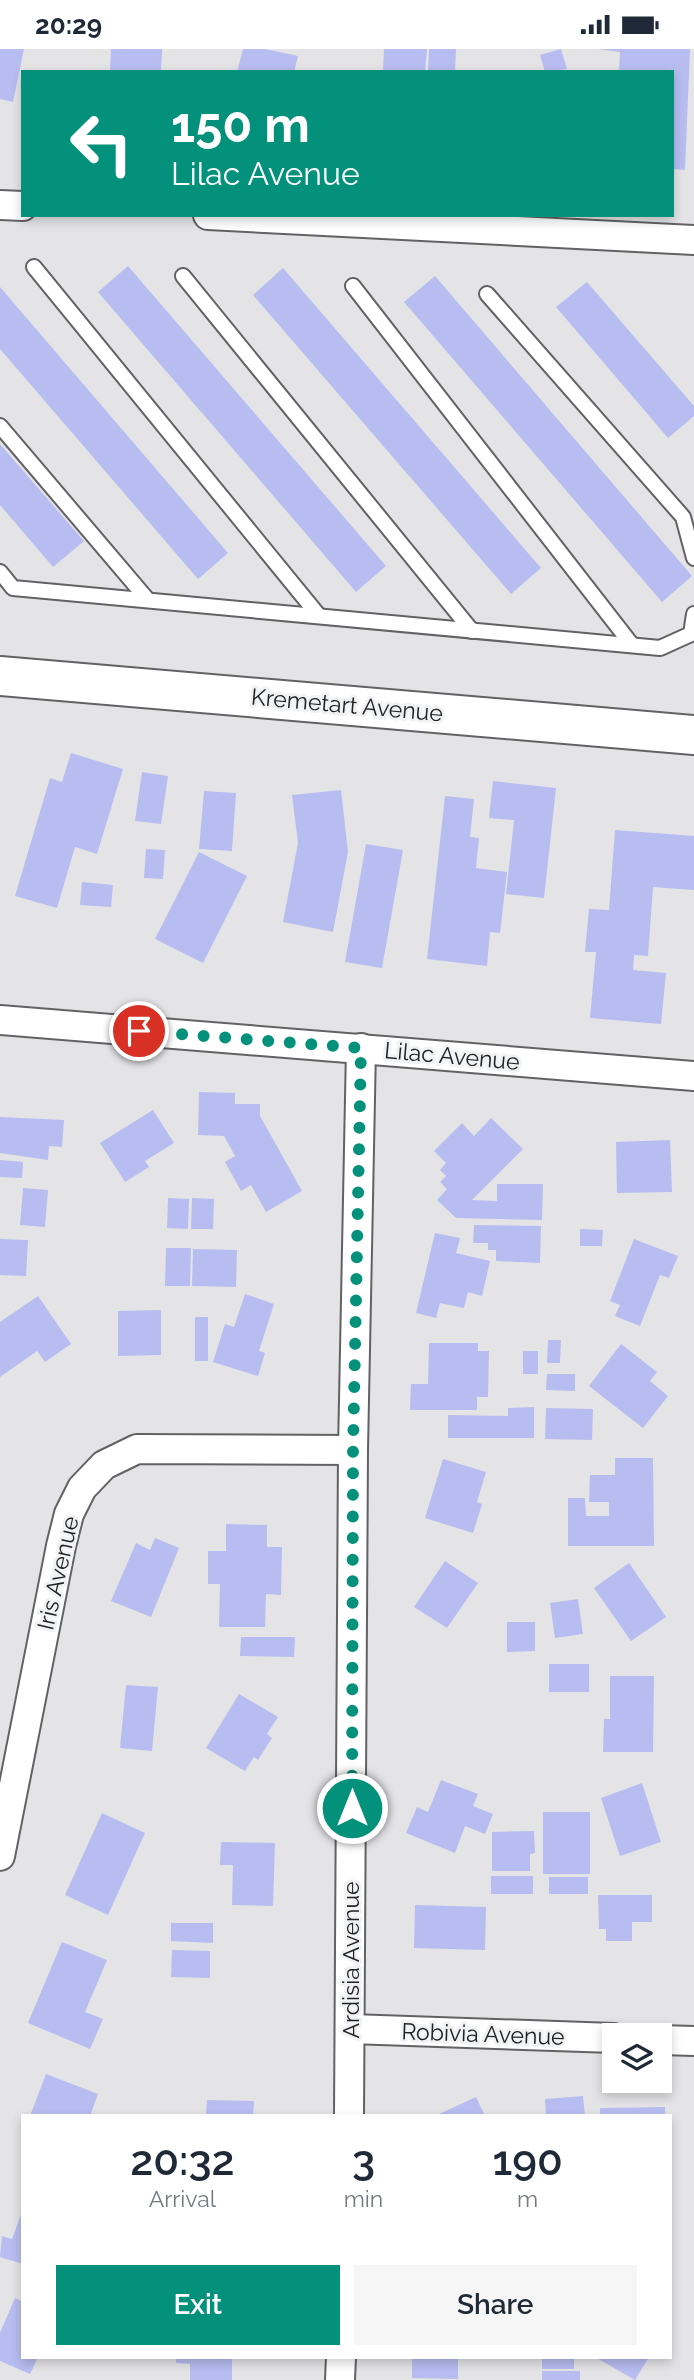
<!DOCTYPE html>
<html lang="en">
<head>
<meta charset="utf-8">
<style>
  body { margin:0; font-family:Raleway,sans-serif; background:#f6f6f7; color:#1f2937; height:100vh; display:flex; flex-direction:column; font-size:26px; white-space:nowrap }
  * { box-sizing:border-box; margin:0 }
  p { font-size:23px; color:#747a83 }
  .icon { flex:none; width:38px; height:38px; fill:none; stroke:currentColor; stroke-width:2; stroke-linecap:round; stroke-linejoin:round }
  .map { position:relative; flex:1; overflow:hidden }
  .sheet { position:absolute; left:21px; top:2065px; width:651px; height:245px; display:flex; flex-direction:column; background:#fff; border-radius:0px; box-shadow:0 4px 10px #0003 }
  .sheet>* { flex:none }
  .guide { position:absolute; left:21px; top:21px; width:653px; height:147px; border-radius:0px; box-shadow:0 4px 10px #0003; background:#04917b; color:#fff; overflow:hidden }
  .buttons { position:absolute; left:602px; top:1974px; display:grid; gap:14px }
  .buttons a { display:grid; place-items:center; width:70px; height:70px; border-radius:0px; background:#fff; box-shadow:0 4px 10px #0003; font-size:35px }
  .pin { position:absolute; display:grid; place-items:center; width:60px; height:60px; color:#fff; margin:-30px; border:4px solid #fff; border-radius:50%; box-shadow:0 2px 7px #0007 }
  .me { position:absolute; width:77px; margin:-38px; rotate:0deg; stroke-linejoin:round; filter:drop-shadow(0 0 5px #0008) }
  .turn { display:flex; align-items:center; gap:24px; height:147px; padding:0 35px; font-size:32px }
  .turn .icon { width:91px; height:91px; stroke-width:2.5 }
  .turn b { display:block; font-size:49px; line-height:60px }
  .eta { display:flex; justify-content:space-evenly; align-items:center; height:119px; text-align:center }
  .eta b { font-size:42px; font-weight:600; line-height:49px }
  .cta { display:flex; gap:14px; margin-top:auto; padding:14px 35px }
  .cta a { flex:1; height:80px; border-radius:0px; background:#04917b; color:#fff; font-size:28px; font-weight:600; line-height:80px; text-align:center }
  .cta a+a { background:#f6f6f7; color:#1f2937 }
  .status { display:flex; justify-content:space-between; align-items:center; height:49px; padding:0 35px; background:#fff; direction:ltr }
  .status svg { height:19px; fill:currentColor }
  .map>svg:first-child { display:block }
  .building { fill:#b7bdf0 }
  .lines { fill:none; stroke-linecap:round; stroke-linejoin:round }
  .lane-casing { stroke:#626264; stroke-width:18 }
  .street-casing { stroke:#626264; stroke-width:32 }
  .secondary-casing { stroke:#626264; stroke-width:42 }
  .lane { stroke:#fff; stroke-width:14 }
  .street { stroke:#fff; stroke-width:28 }
  .secondary { stroke:#fff; stroke-width:38 }
  .route { stroke:#04917b; stroke-width:12; stroke-dasharray:0 21.6 }
  .labels { text-anchor:middle; stroke-width:6; stroke-linejoin:round; paint-order:stroke }
  .street-label { font-size:23px; fill:#222223; stroke:#f1f2f4 }
</style>
</head>
<body>
<div class="status"><b>20:29</b><svg viewBox="0 0 49 12"><path d="M0 12V9h3v3zM5 12V6h3v6zM10 12V3h3v9zM15 12V0h3v12zM26 1h20v11H26zM47 4h2v5h-2z"/></svg></div>
<div class="map">
<svg width="694" height="2331" viewBox="0 0 694 2331">
  <rect width="100%" height="100%" fill="#e4e4e7"/>
  <g class="building">
    <path d="M0,0h24l-11,53 -13,-3z"/>
    <path d="M111,0h51l-1,23h-51z"/>
    <path d="M243,0h22l33,7 -4,16h-57z"/>
    <path d="M384,0h43l-2,23h-42z"/>
    <path d="M429,0h27l-1,23h-27z"/>
    <path d="M561,0l6,20 -22,3 -5,-17z"/>
    <path d="M598,0h92l-5,121 -13,-1v-97h-53l1,-20z"/>
    <path d="M128,217l258,300 -30,26 -258,-300z"/>
    <path d="M283,219l258,300 -30,26 -258,-299z"/>
    <path d="M435,227l257,300 -30,26 -258,-300z"/>
    <path d="M587,233l107,124v10l-26,22 -112,-131z"/>
    <path d="M0,238l228,266 -30,26 -198,-230z"/>
    <path d="M0,395l84,97 -31,26 -53,-62z"/>
    <path d="M71,704l52,16 -26,85 -22,-7 -18,61 -42,-12 35,-118 12,4z"/>
    <path d="M142,723l26,4 -7,48 -26,-3z"/>
    <path d="M493,732l63,7 -12,110 -38,-4 8,-74 -25,-2z"/>
    <path d="M341,741l7,62 -15,80 -50,-10 15,-79 -6,-48z"/>
    <path d="M204,742l32,2 -4,58 -33,-2z"/>
    <path d="M445,747l29,3 -4,38 9,1 -3,30 31,4 -7,61 -10,-1 -3,34 -60,-7z"/>
    <path d="M615,781l79,6v54l-41,-3 -5,69 -14,-1 -1,15 33,3 -5,51 -71,-6 6,-66h-11l4,-43 20,1z"/>
    <path d="M366,795l37,6 -21,118 -37,-6z"/>
    <path d="M146,800l19,1 -2,29 -19,-1z"/>
    <path d="M199,803l48,24 -44,87 -48,-24z"/>
    <path d="M82,833l31,3 -2,22 -31,-2z"/>
    <path d="M199,1043l36,1v11h25v12l42,75 -36,21 -15,-27 -10,6 -16,-29 10,-6 -11,-20 -26,-1z"/>
    <path d="M153,1061l21,33 -29,18 4,6 -24,15 -25,-39z"/>
    <path d="M0,1068l64,3 -2,27 -13,-1 -1,14 -48,-7z"/>
    <path d="M491,1069l32,31 -51,51 25,1v-17h46l-1,36 -86,-2 -19,-18 10,-11 -7,-7 6,-6 -6,-6 6,-7 -12,-12 28,-28 12,13z"/>
    <path d="M670,1091l2,52 -55,1 -1,-51z"/>
    <path d="M0,1111l23,2 -1,16 -22,-1z"/>
    <path d="M23,1139l25,2 -3,37 -25,-2z"/>
    <path d="M168,1149l21,1 -1,30 -21,-1z"/>
    <path d="M192,1149l22,1 -1,30h-22z"/>
    <path d="M474,1176l67,1 -1,37 -44,-2v-11h-8v-7h-15z"/>
    <path d="M580,1180l23,1 -1,16h-22z"/>
    <path d="M435,1184l25,5 -4,15 34,8 -8,35 -14,-4 -4,16 -24,-5 -4,15 -20,-5z"/>
    <path d="M0,1190l28,1 -2,36 -26,-1z"/>
    <path d="M634,1190l44,17 -9,22 -9,-3 -20,51 -25,-10 5,-11 -10,-4z"/>
    <path d="M166,1199h25l-1,38h-25z"/>
    <path d="M193,1200l44,1 -1,37 -44,-1z"/>
    <path d="M245,1245l29,10 -15,47 6,2 -7,23 -45,-14 12,-38 9,3z"/>
    <path d="M38,1247l33,48 -26,18 -8,-11 -37,26v-55z"/>
    <path d="M161,1261v45l-43,1v-45z"/>
    <rect x="195" y="1268" width="13" height="44"/>
    <path d="M548,1291h13l-1,23h-13z"/>
    <path d="M429,1294h49v8h11l-1,46h-11v13h-67l1,-26h17z"/>
    <path d="M621,1295l36,28 -7,9 18,15 -25,32 -54,-42z"/>
    <rect x="523" y="1302" width="15" height="23"/>
    <path d="M547,1325h28v17l-29,-1z"/>
    <path d="M534,1358v31h-86v-23l60,1v-8z"/>
    <path d="M546,1359l47,1 -1,31 -47,-1z"/>
    <path d="M615,1409h38l1,88h-86v-48h17l1,18h23v-14h-20l1,-27h25z"/>
    <path d="M443,1410l43,13 -9,30 5,2 -9,29 -48,-15z"/>
    <path d="M226,1475l41,1v22h15l-1,48 -15,-1 -1,33h-46l1,-43h-12v-33h18z"/>
    <path d="M155,1489l24,10 -28,69 -40,-16 25,-58 14,7z"/>
    <path d="M445,1512l33,22 -31,45 -33,-21z"/>
    <path d="M629,1514l37,54 -35,24 -37,-53z"/>
    <path d="M578,1550l5,35 -28,4 -5,-35z"/>
    <path d="M507,1573h28v29l-28,1z"/>
    <path d="M241,1588h54l-1,20 -54,-1z"/>
    <rect x="549" y="1615" width="40" height="28"/>
    <path d="M610,1627h44l-1,76h-50l1,-33h6z"/>
    <path d="M126,1636l32,2 -6,64 -32,-3z"/>
    <path d="M239,1645l39,23 -11,17 5,4 -14,22 -4,-3 -9,14 -39,-23z"/>
    <path d="M441,1731l37,14 -5,12 20,8 -8,20 -20,-8 -10,27 -49,-20 11,-26 11,5z"/>
    <path d="M642,1734l19,59 -41,14 -19,-58z"/>
    <rect x="543" y="1763" width="47" height="62"/>
    <path d="M102,1764l43,20 -37,82 -43,-20z"/>
    <path d="M534,1782l1,22 -5,1v17h-38v-39z"/>
    <path d="M221,1793l54,1 -2,63 -41,-1 1,-40h-13z"/>
    <rect x="491" y="1827" width="42" height="18"/>
    <rect x="549" y="1828" width="39" height="17"/>
    <path d="M598,1846h54v27h-20v19h-26v-12h-7z"/>
    <path d="M415,1856l71,2 -1,43 -71,-2z"/>
    <path d="M171,1874h42v20l-42,-2z"/>
    <path d="M62,1893l45,18 -22,52 18,7 -13,30 -62,-26z"/>
    <path d="M172,1901l38,1v27l-39,-1z"/>
    <path d="M46,2025l52,20 -8,22h-60z"/>
    <path d="M583,2047l2,20h-39l-1,-17z"/>
    <path d="M476,2048l9,19h-50z"/>
    <path d="M207,2051l47,1 -1,15h-47z"/>
    <path d="M665,2058v9h-65v-8z"/>
    <path d="M23,2160v55l-23,-7 2,-21 10,3z"/>
    <path d="M15,2249l8,4v55h15l-8,17 -30,-13v-28z"/>
    <path d="M176,2308h56v23h-42v-16l-14,-1z"/>
    <path d="M412,2308h46v22l-46,-1z"/>
    <rect x="542" y="2308" width="32" height="12"/>
    <path d="M595,2308h54l-14,23z"/>
    <rect x="542" y="2322" width="38" height="9"/>
  </g>
  <g class="lines">
    <defs>
      <g id="lane">
        <path d="M34,218l285,349"/>
        <path d="M183,227l289,355"/>
        <path d="M353,237l279,359"/>
        <path d="M487,245l196,223 11,41"/>
        <path d="M0,377l147,173"/>
        <path d="M0,523l13,16 647,60 31,-14 3,-20"/>
      </g>
      <g id="street">
        <path d="M0,156l23,1"/>
        <path d="M208,166l486,25"/>
        <path d="M0,971l694,56"/>
        <path d="M0,1807l61,-310 8,-32 13,-26 22,-23 33,-16 216,1"/>
        <path d="M351,1980l263,9"/>
        <path d="M660,1991l34,1"/>
        <path d="M349,2067l4,-666 8,-402"/>
        <path d="M340,2331l1,-23"/>
      </g>
      <path id="secondary" d="M0,627l694,59"/>
    </defs>
    <use href="#lane" class="lane-casing"/>
    <use href="#street" class="street-casing"/>
    <use href="#secondary" class="secondary-casing"/>
    <use href="#lane" class="lane"/>
    <use href="#street" class="street"/>
    <use href="#secondary" class="secondary"/>
  </g>
  <g class="lines">
    <path class="route" d="M139,982l222,17 -8,402 -1,358"/>
  </g>
  <g class="labels">
    <g class="street-label">
      <text transform="translate(347 656) rotate(5)" y="8">Kremetart Avenue</text>
      <text transform="translate(452 1007) rotate(5)" y="8">Lilac Avenue</text>
      <text transform="translate(58 1524) rotate(-77)" y="8">Iris Avenue</text>
      <text transform="translate(351 1911) rotate(-90)" y="8">Ardisia Avenue</text>
      <text transform="translate(483 1985) rotate(2)" y="8">Robivia Avenue</text>
    </g>
  </g>
</svg>
<div class="buttons">
<a><svg class="icon" aria-label="layers" viewBox="0 0 24 24"><path d="M12 4l9 5-9 5-9-5zM3 14l9 5 9-5"/></svg></a>
</div>
<div class="pin" style="left:139px;top:982px;background:#d93025"><svg class="icon" aria-label="arrive" viewBox="0 0 24 24"><path d="M6 21V4h12l-3 4 3 4H6"/></svg></div>
<svg class="me" style="left:352px;top:1759px" viewBox="-20 -20 40 40"><circle r="17" fill="#04917b" stroke="#fff" stroke-width="3"/><path d="M0-11L8 9 0 5-8 9z" fill="#fff"/></svg>
<div class="guide">
<div class="turn"><svg class="icon" aria-label="left" viewBox="0 0 24 24"><path d="M17 20v-9H6M10 6l-5 5 5 5"/></svg><div><b>150 m</b>Lilac Avenue</div></div>
</div>
<section class="sheet">
<div class="eta">
<div><b>20:32</b><p>Arrival</p></div>
<div><b>3</b><p>min</p></div>
<div><b>190</b><p>m</p></div>
</div>
<div class="cta"><a>Exit</a><a>Share</a></div>
</section>
</div>
</body>
</html>
